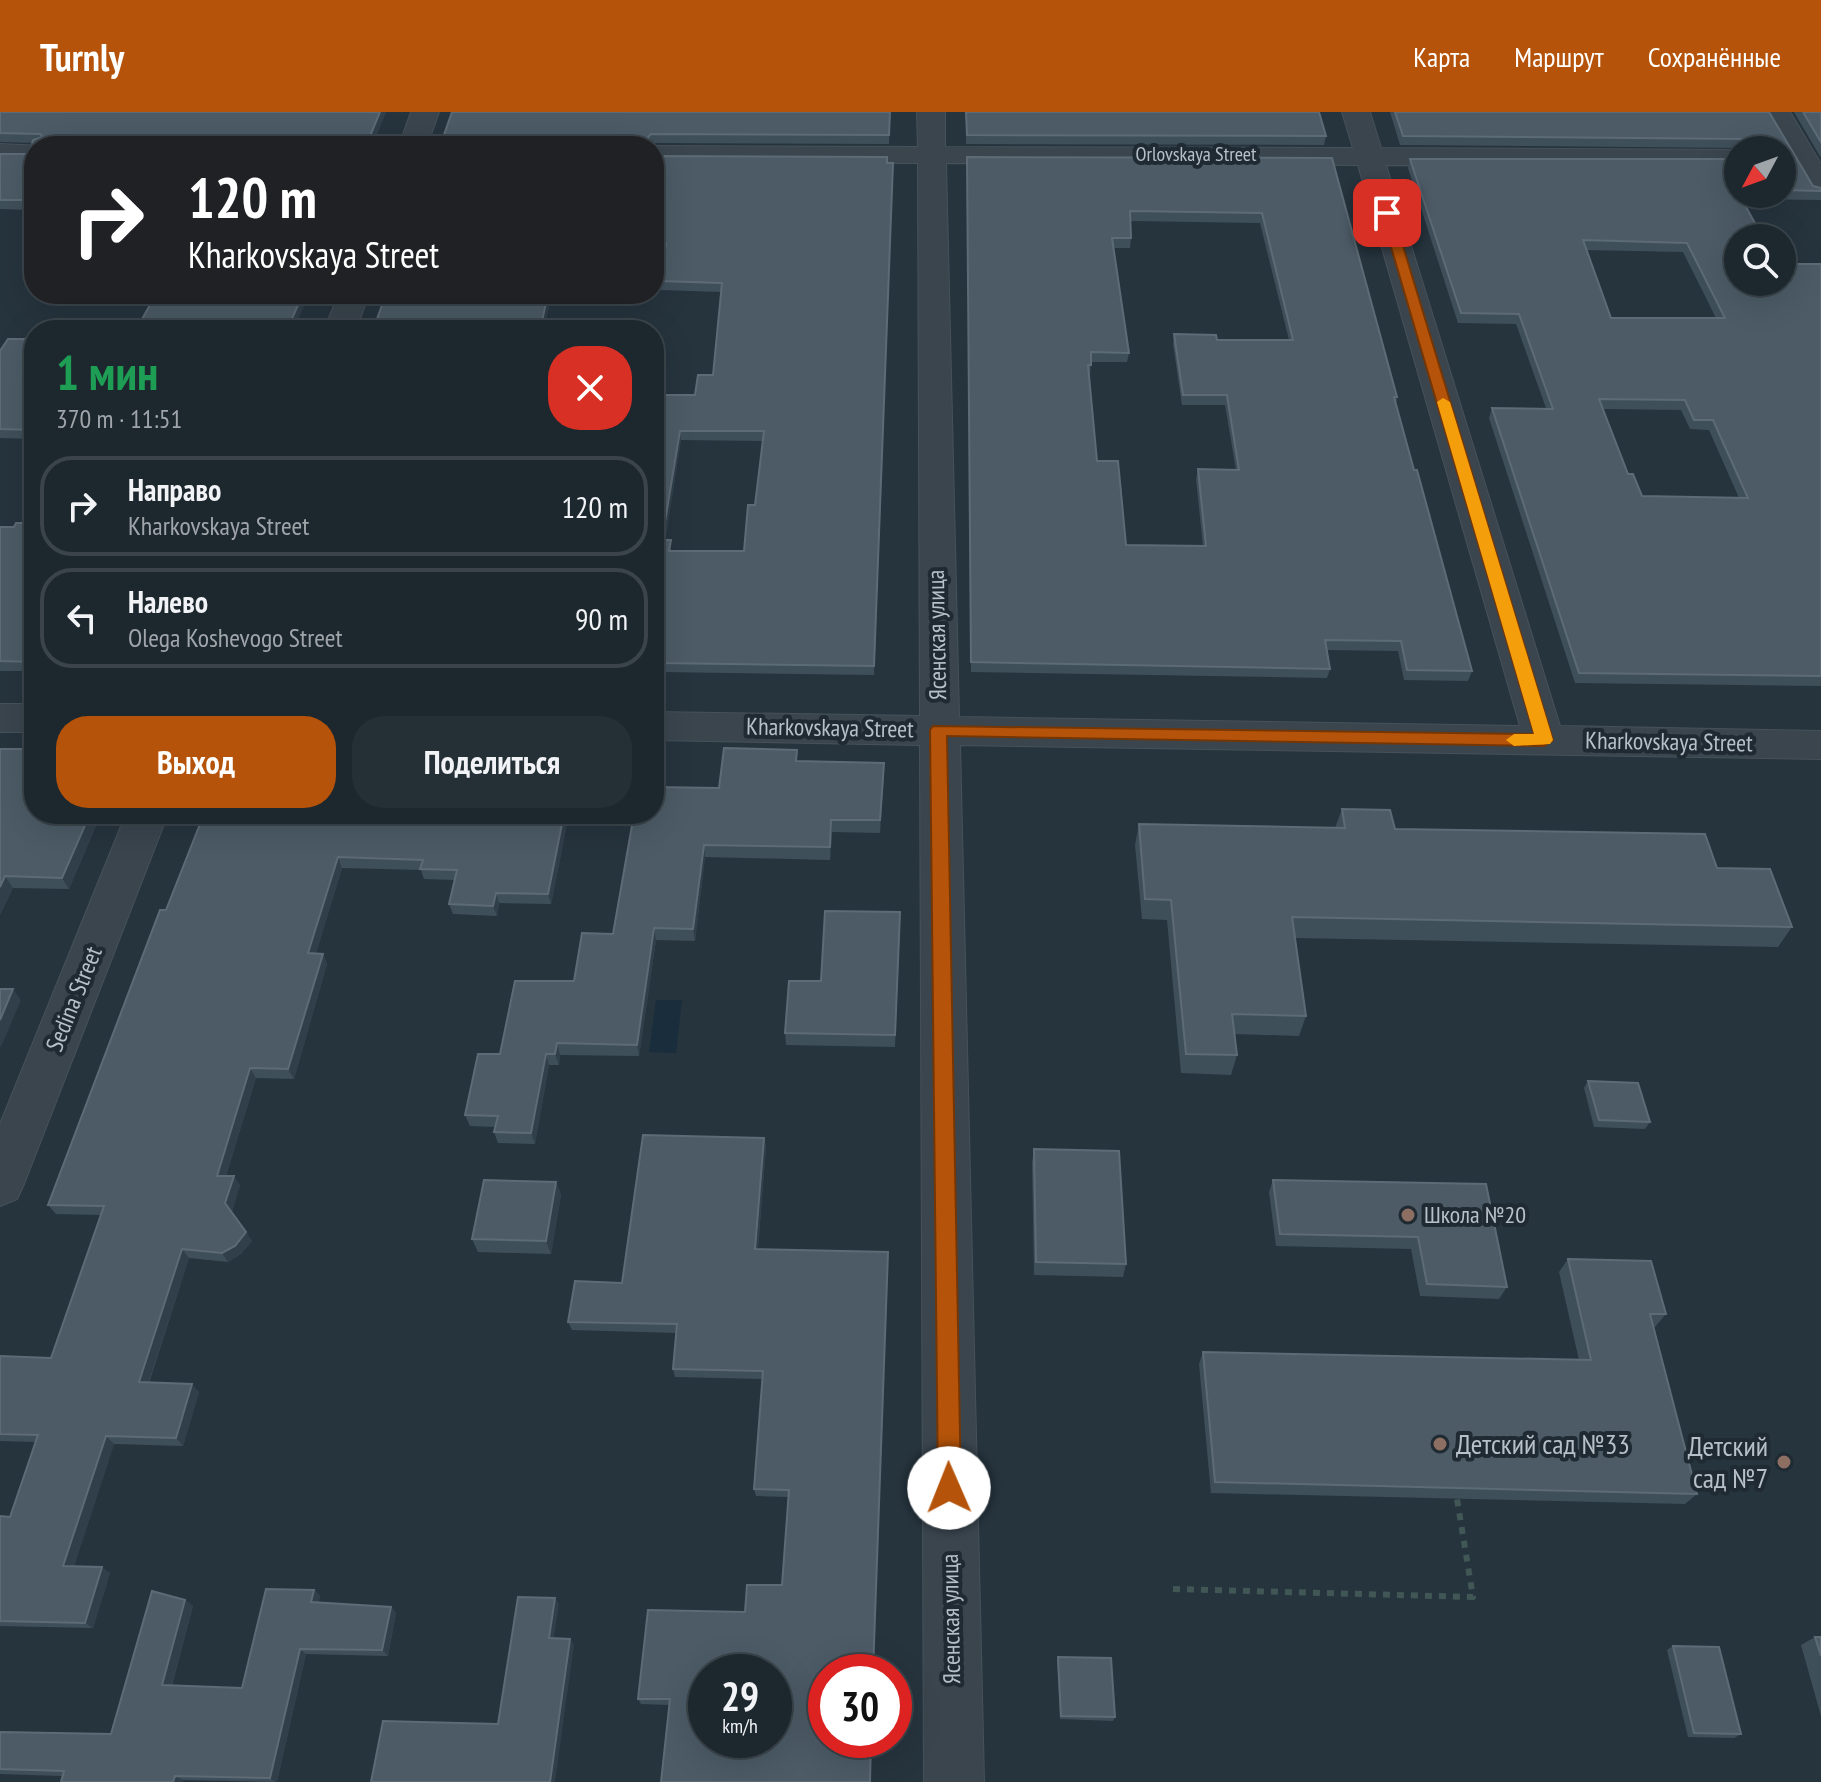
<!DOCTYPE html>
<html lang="ru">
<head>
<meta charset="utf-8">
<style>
  body { margin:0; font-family:"PT Sans Narrow",sans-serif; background:#252f36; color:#f1f3f6; height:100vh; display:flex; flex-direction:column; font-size:30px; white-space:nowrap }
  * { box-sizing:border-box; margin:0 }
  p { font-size:26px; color:#a0a5aa }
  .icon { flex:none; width:44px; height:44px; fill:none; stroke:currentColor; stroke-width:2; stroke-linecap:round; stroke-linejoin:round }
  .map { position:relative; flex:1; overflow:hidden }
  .panel { position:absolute; left:24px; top:208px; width:640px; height:504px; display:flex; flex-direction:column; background:#1c272e; border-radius:32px; box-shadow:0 8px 32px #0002,0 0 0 2px #3a444a }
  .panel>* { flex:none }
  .guide { position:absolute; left:24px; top:24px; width:640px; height:168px; border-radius:32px; box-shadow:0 8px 32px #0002,0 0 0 2px #3a444a; background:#202124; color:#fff; overflow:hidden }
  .needle { width:52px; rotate:229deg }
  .tools { position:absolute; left:1724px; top:24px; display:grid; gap:16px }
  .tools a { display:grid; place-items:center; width:72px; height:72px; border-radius:50%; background:#1c272e; box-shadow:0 8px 32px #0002,0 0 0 2px #3a444a; font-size:40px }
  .speed { position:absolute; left:688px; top:1542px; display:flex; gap:16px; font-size:40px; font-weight:700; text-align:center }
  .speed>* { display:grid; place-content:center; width:104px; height:104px; border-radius:50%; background:#1c272e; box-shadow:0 8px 32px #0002,0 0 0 2px #3a444a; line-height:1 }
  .speed small { font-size:20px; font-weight:400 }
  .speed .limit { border:12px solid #d22; background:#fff; color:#111 }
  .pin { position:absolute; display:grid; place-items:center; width:68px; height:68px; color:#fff; margin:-34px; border-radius:16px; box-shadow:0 4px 12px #0006 }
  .me { position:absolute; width:88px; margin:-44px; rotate:359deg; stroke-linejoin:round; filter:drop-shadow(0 0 6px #0008) }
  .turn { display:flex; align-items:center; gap:28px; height:168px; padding:0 32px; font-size:36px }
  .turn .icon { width:104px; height:104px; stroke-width:2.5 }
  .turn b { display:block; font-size:56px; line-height:68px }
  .round { display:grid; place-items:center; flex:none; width:84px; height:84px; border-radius:32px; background:#252f36 }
  .overview { display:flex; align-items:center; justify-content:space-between; height:136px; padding:0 32px }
  h1 { font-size:48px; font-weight:700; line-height:60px; color:#1e9e55 }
  .primary-button { display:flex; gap:16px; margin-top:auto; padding:16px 32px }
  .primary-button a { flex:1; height:92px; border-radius:32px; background:#b45309; color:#fff; font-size:32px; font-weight:700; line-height:92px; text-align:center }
  .primary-button a+a { background:#252f36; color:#f1f3f6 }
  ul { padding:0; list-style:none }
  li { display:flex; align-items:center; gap:24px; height:100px; margin:0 16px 12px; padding:0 16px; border:4px solid #3a444a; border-radius:32px }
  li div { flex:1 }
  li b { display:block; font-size:30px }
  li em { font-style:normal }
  header { display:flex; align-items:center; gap:48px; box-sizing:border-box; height:112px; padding:0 40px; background:#b45309; color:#fff }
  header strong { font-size:38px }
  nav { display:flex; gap:44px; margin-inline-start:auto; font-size:28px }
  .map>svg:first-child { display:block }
  .water { fill:#1a2d3c }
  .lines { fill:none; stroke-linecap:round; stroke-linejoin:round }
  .minor-casing { stroke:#47515a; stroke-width:2 }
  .path { stroke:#415756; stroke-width:6; stroke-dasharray:7 7; stroke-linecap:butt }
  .minor { fill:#3a454e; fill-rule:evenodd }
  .wall { fill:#3f4f5a; fill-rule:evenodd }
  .shaded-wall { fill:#303f4a }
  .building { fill:#4c5b66; stroke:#5d6b76; stroke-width:2; fill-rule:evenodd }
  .route { fill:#b45309; stroke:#753606; stroke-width:2 }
  .slow { fill:#f59e0b }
  .education-dot { fill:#8d6e63; stroke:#1f2a33; stroke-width:3 }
  .labels { text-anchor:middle; stroke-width:8; stroke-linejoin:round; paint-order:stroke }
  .far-street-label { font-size:20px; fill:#b7c0c9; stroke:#1f2a33 }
  .street-label { font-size:24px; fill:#b7c0c9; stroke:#1f2a33 }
  .poi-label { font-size:24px; fill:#b7c0c9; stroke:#1f2a33; text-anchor:start }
  .near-poi-label { font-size:28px; fill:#b7c0c9; stroke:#1f2a33; text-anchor:start }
</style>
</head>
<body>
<header>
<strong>Turnly</strong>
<nav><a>Карта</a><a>Маршрут</a><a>Сохранённые</a></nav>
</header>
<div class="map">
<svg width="1821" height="1670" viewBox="0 0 1821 1670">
  <rect width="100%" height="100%" fill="#26343e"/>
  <path class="water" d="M656,888h26l-6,53 -27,-1z"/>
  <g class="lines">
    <defs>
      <g id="minor">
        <path d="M411,0h28l-12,34h-28z"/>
        <path d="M917,0h28v35l408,1 -11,-36h28l11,36 359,2 -2,16 -352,-1 174,561 261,5v28l-861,-14 24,1037h-60l-4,-1037 -266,-5v-28l266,4 -2,-553 -264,-1 -2,-16 266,1zM946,51l412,2 162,561 -561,-9z"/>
        <path d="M1762,0h28l31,52v33l-10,-3z"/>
        <path d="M0,32l44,2h-10v14h-34z"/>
        <path d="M339,182h30l-13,36h-32z"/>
        <rect x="0" y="592" width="34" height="28"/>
        <path d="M126,702h42l-144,370 -7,15 -17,7v-82z"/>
      </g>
    </defs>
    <use href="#minor" class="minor-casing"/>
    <path class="path" d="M1173,1477l300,8 -16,-98"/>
    <use href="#minor" class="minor"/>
  </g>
  <g class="wall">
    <path d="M0,0h386l-14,34h-338v72l-5,-8 -29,-1v-55h30l3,-11 -33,-1z"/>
    <path d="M890,0l-1,32 -237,-1 -2,2 -210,1z"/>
    <path d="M966,0l360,24 -2,9 -358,-1z"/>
    <path d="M1390,0h379l44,74 8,2v12l-79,-1 -4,83 83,-18v422l-246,-3 -86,-265 3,-10h54l-30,-84 -58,-1 -50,-155 2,-9 328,1v34h44v-44h-40v-2l-342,-3zM1586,138l97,2 33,66h-105zM1603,297l78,1 9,19 19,1 30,68 -97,-2 -14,-22z"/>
    <path d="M1794,0h27v46z"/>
    <path d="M654,44l233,7 6,9 -19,503 -212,-3 -2,-9 1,-6 -7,-1v-250h7l34,-11 18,-20 9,-83 -62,-2 -1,-9 5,-28h-10zM681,328l82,1 -8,64 -11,46h-72l-7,-11z"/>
    <path d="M967,45l365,1 65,239 -1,7 18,66 58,201 -4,10 -64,-1 -6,-29 -71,-1 3,19 -3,9 -356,-6zM1130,109l130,2 29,117h-72l-43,-6 -1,10 9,61h43l11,65 -38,-1 -2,10 7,67 -77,-1 -29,-84 -8,-86h1l1,-13h36l2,-9 -16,-105h17l1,-10z"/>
    <path d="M34,227v100l-34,-1v-87z"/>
    <path d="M34,411v148h-34v-144h14z"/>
    <path d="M0,637l34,65h67l-32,75 -56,-1 -13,27z"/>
    <path d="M798,649l86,15 -4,57 -48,-1 -2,28 -125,-3 -10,84 -39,-1 -17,116 -79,-1 -1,10h-10l-14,79 -37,-1 -4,-11 1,-5 -25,-1 -5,-11 35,-61 74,-73 39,-47 106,-146z"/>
    <path d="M1342,697l53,20 322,39 75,59 -14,20 -483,-9 11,78 -7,20 -65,-2 3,21 -6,20 -50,-2 -14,-153 -25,-1 -7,-74 4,-21 196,4z"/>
    <path d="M204,702h365l-18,90 -52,-1 -2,13 -44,-2 -4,-10 6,-24 -31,-1 -3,-9 -79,-2 -26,85 7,1 4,10 -33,115 -38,-1 -30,98 14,9 -8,27 20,29 -11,13 -13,8 -39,-4 -40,125 50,9 -16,54 -69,-2 -40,122 36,7 -17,55 -93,-2v-110l10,1 25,-75 -35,-1v-85l51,2 50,-143 -45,-1 -8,-9z"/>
    <path d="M900,813l-5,122 -109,-2 -1,-12z"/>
    <path d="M1588,969l62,41 -5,7 -51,-2 -10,-39z"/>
    <path d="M764,1026l2,9 -8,102 114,491 -2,42h-209l8,-77 -28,-1 -3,-5 107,-87 37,-27 6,-88 -32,-1 -2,-7 8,-110 -87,-2 -2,-8 3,-36 -104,-3 -4,-8 54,-39z"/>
    <path d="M1034,1037l92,115 -3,13 -89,-2 -2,-112z"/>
    <path d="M1273,1068l213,4 21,103 -8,12 -79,-3 -9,-47 -135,-3 -7,-54z"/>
    <path d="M556,1070l5,13 -10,59 -73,-2 -6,-13z"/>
    <path d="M1568,1147l98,55 -11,13h-2l44,167 -12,10 -474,-11 -12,-129 4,-12 376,8 -20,-88z"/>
    <path d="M314,1478l6,6 -2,7 73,4 5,6 -8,43 -82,-2 -29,128 -94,-2 -183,-6v-42l111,2 74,-134 8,6 -21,79 70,3z"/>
    <path d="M1815,1525h6v79l-20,-71z"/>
    <path d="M1673,1534l68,88 -7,4 -46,-1 -21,-87z"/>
    <path d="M1058,1545l57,60 -2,4 -53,-2 -3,-58z"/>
  </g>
  <g class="shaded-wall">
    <path d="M380,0h6l-14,34h-6z"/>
    <path d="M303,182h6l-15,36h-7z"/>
    <path d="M548,182h4l-8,36h-4z"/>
    <path d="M680,319l1,9 -17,110 -2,-10z"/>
    <path d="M884,651v13l-4,57v-13z"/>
    <path d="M90,702h11l-32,75 -7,-11z"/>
    <path d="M564,702h5l-18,90 -3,-10z"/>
    <path d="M831,708l1,12 -2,28v-13z"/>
    <path d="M704,733l1,12 -10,84 -2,-12z"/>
    <path d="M338,745l4,11 -29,95 -5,-10z"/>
    <path d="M5,764l8,12 -13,27v-28z"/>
    <path d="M496,781l3,10 -2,13 -4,-10z"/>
    <path d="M654,816l2,12 -17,116 -2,-11z"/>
    <path d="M323,842l4,10 -33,115 -6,-10z"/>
    <path d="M13,877l8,11 -20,47 -1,-1v-26z"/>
    <path d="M557,931l3,12 -1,10 -4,-11z"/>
    <path d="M546,942l3,11 -14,79 -4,-11z"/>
    <path d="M250,956l6,10 -33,107 -6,-9z"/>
    <path d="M764,1026l2,9 -9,110 -2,-8z"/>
    <path d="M234,1064l6,9 -8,27 -7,-9z"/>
    <path d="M556,1070l5,13 -10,59 -5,-13z"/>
    <path d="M246,1120l6,9 -11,13 -13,8 -6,-9z"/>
    <path d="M182,1137l7,9 -43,132 -7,-8z"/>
    <path d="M192,1272l7,8 -16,54 -7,-8z"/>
    <path d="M106,1324l8,8 -42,128 -9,-6z"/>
    <path d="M102,1455l8,6 -17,55 -8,-5z"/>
    <path d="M314,1478l6,6 -3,12 -6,-6z"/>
    <path d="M555,1486l4,6 -6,40 -4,-6z"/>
    <path d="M185,1488l8,6 -23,84 -8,-5z"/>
    <path d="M391,1495l5,6 -8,43 -6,-6z"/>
    <path d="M570,1527l4,6 -19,137h-5z"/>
    <path d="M300,1537l6,5 -29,128h-2l-5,-4z"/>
    <path d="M175,1664l8,4v2h-10z"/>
  </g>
  <g class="building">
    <path d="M0,0h380l-14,34h-332v66l-5,-4 5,-8h-34v-46h30l3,-14 10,-3 -3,-3 -40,-1z"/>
    <path d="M452,0h438l-1,23 -238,-1 -3,3 2,9h-210z"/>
    <path d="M966,0h353l7,24 -359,-1z"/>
    <path d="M1395,0h374l44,74 8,2v3l-39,-1v-40h-38l2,-11 -343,-3z"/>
    <path d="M1803,0h18v30z"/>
    <path d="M654,44l233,1v6h6l-19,503 -214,-3 3,-14 -9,-2v-241h7l2,-11h32l3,-20h15l9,-92 -63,-2 7,-37h-12zM680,319h84l-9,74h-7l-4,46h-75l2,-11h-9z"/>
    <path d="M967,45l365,1 65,239h-3l20,73h3l55,201 -65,-1 -6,-29 -76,-1 5,29 -359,-7zM1130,99l132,2 31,127h-76l-1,-5 -42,-1 9,61h44l12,75 -41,-1 8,77 -80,-1 -8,-84h-21l-9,-96h3v-13l38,1 -17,-115h19z"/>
    <path d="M1410,47h328v30h-1l1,5h1l24,44h-25v44h44v-18h39v412l-242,-3 -87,-265 61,1 -34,-95 -58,-1zM1583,128l104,3 38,75h-114zM1599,287l86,1 9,20h19l35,78 -106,-2 -9,-22h-5z"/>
    <path d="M156,182h147l-16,36h-151z"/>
    <path d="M386,182h162l-8,36h-167z"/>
    <path d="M8,227h26v91l-34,-1v-78z"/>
    <path d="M16,411h18v139l-34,-1v-134h14z"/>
    <path d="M34,631v71h56l-28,64 -57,-2 -5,11v-138h31z"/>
    <path d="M724,636l73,2 -1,11 88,2 -4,57h-49l-1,27 -126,-2 -11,84 -39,-1 -17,117 -80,-2 -2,11h-9l-15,79 -37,-1 4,-16 -33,-1 13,-61h22l15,-73h59l8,-48 31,1 21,-120h20v-27l65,1z"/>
    <path d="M1342,697l48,1 5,19 310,5 12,34 53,1 22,58 -500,-10 14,99 -74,-2 5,41 -51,-1 -15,-154 -26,-1 -6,-75 206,4z"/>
    <path d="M204,702h360l-16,80 -52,-1 -3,13 -44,-2 8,-34 -37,-1 3,-9 -85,-3 -30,96 15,1 -35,115 -38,-1 -33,108h17l-9,27 21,29 -11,14 -13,7 -40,-4 -43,133 53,2 -16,54 -70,-2 -43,130 39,1 -17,56 -85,-2v-105l10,1 28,-82 -38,-1v-78l51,2 53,-152 -56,-1 112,-295h6z"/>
    <path d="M825,799l75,1 -5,123 -110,-2 4,-52h32z"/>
    <path d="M0,877h13l-13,31z"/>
    <path d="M1588,969l50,2 12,39 -51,-2z"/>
    <path d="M643,1023l121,3 -9,111 133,3 -15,420h-47v68h45l-1,42h-209l9,-83h-32l10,-89 97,2 2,-27h35l7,-95 -35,-1 9,-118 -90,-2 4,-45 -109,-2 7,-41 47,2zM706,1560h68v68h-68z"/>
    <path d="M1034,1037l85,2 7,113 -90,-2z"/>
    <path d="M484,1068l72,2 -10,59 -74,-2z"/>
    <path d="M1273,1068l213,4 21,103 -80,-3 -9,-47 -138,-3z"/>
    <path d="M1568,1147l83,2 15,53h-16l47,180 -482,-12 -12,-130 388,8z"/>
    <path d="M266,1477l48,1 -3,12 80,5 -9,43 -82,-1 -30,129 -95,-2 -2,6h-112l3,-11 -64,-2v-37l111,2 41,-143 33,9 -23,85 80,3z"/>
    <path d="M518,1485l37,1 -6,40 21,1 -20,143h-179l12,-61 115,3z"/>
    <path d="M1815,1525h6v19z"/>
    <path d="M1673,1534l46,1 22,87 -47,-1z"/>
    <path d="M1058,1545l53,1 4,59 -54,-1z"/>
  </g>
  <path class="route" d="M1383,99l10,2 160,527 -9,6 -597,-10 14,752 -4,8 -8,4 -8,-4 -3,-8 -8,-758 3,-4 601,8 -153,-521z"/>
  <path class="slow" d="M1443,286l7,4 103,338 -3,4 -36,2 -8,-6 8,-6h20l-97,-332z"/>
  <g class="education-dot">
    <circle cx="1408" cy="1103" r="8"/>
    <circle cx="1440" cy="1332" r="8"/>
    <circle cx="1784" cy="1350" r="8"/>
  </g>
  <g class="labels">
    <g class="far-street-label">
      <text x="1196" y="49">Orlovskaya Street</text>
    </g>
    <g class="street-label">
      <text transform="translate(937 523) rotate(-91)" y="8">Ясенская улица</text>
      <text transform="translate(830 616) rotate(1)" y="8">Kharkovskaya Street</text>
      <text transform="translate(1669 630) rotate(1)" y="8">Kharkovskaya Street</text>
      <text transform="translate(74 887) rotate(-68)" y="8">Sedina Street</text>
      <text transform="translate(951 1507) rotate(-91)" y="8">Ясенская улица</text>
    </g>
    <g class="poi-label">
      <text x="1424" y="1111">Школа №20</text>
    </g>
    <g class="near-poi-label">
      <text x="1456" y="1342">Детский сад №33</text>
      <text x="1768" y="1344" text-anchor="end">Детский<tspan x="1768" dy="32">сад №7</tspan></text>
    </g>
  </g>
</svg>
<div class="tools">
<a><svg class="needle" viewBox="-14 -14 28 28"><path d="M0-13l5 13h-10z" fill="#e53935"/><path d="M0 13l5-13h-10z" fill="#a0a5aa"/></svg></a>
<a><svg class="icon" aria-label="search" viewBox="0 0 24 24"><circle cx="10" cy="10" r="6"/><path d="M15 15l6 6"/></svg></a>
</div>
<div class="speed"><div>29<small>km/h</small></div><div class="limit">30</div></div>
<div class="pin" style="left:1387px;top:101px;background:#d93025"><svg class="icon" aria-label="arrive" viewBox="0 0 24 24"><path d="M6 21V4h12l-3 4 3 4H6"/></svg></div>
<svg class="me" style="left:949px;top:1376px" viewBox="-20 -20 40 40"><circle r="19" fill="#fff"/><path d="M0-13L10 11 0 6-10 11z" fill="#b45309"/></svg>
<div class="guide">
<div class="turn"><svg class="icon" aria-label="right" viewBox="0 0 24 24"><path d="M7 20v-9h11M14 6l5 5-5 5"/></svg><div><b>120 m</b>Kharkovskaya Street</div></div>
</div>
<section class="panel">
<div class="overview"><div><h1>1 мин</h1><p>370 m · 11:51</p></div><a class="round" style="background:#d93025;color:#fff"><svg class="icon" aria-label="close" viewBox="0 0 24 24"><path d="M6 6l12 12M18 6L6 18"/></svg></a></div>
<ul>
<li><svg class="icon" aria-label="right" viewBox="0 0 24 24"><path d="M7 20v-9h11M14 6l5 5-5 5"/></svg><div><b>Направо</b><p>Kharkovskaya Street</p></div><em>120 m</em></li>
<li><svg class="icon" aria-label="left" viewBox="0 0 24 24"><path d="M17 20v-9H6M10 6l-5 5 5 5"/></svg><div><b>Налево</b><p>Olega Koshevogo Street</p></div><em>90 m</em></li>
</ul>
<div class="primary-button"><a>Выход</a><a>Поделиться</a></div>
</section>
</div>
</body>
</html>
